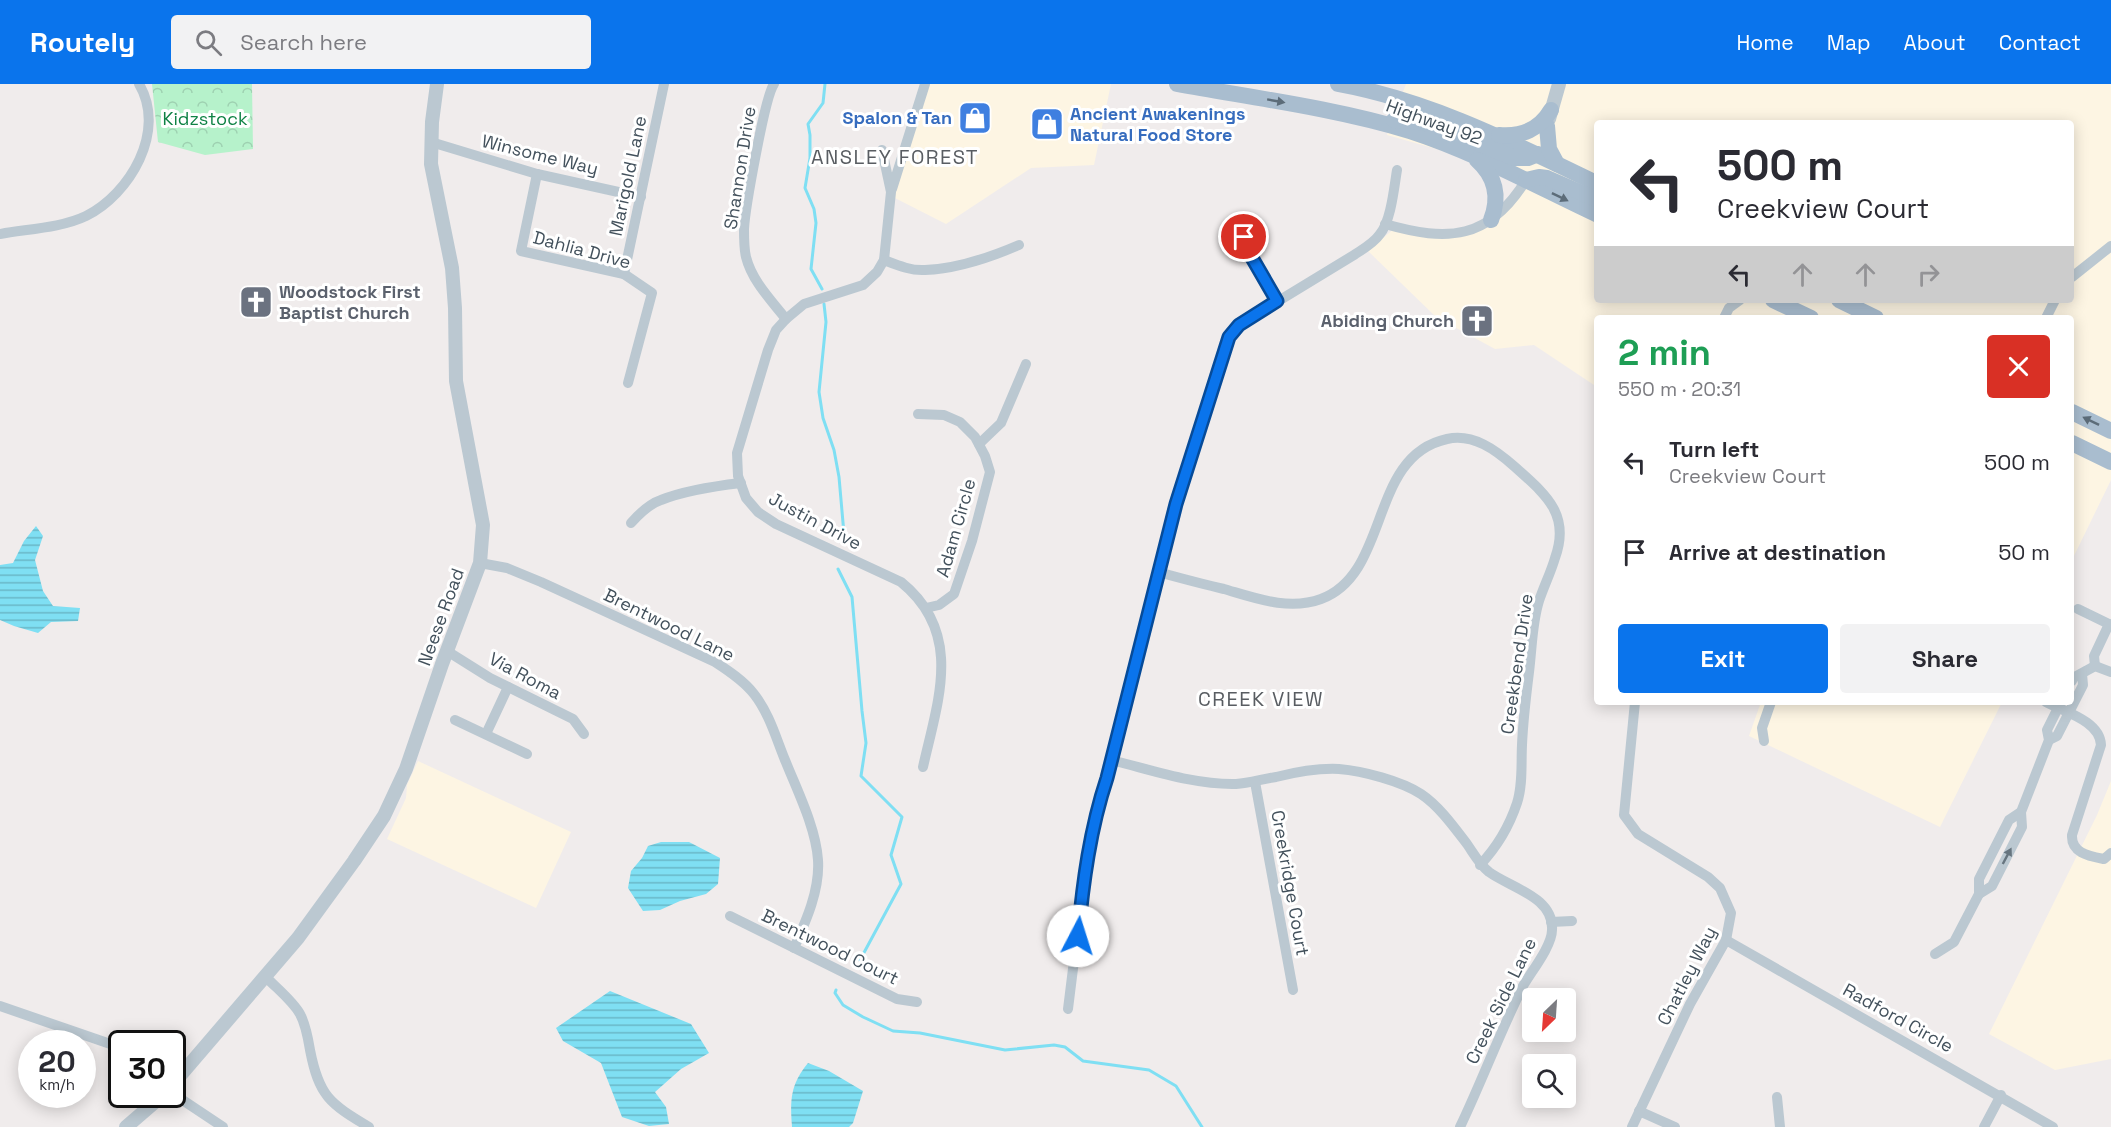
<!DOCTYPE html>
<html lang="en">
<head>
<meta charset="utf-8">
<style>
  body { margin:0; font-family:"Space Grotesk",sans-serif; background:#f2f2f3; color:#2b2b33; height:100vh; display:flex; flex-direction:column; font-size:22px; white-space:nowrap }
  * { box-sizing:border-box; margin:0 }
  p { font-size:20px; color:#7c7c81 }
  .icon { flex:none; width:33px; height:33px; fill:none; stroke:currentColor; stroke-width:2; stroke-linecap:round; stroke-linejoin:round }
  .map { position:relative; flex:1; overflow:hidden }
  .sheet { position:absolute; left:1594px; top:231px; width:480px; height:390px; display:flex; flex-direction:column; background:#fff; border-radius:6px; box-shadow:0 3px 15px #0003 }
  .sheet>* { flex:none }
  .hud { position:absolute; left:1594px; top:36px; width:480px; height:183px; border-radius:6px; box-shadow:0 3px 15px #0003; background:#fff; color:#2b2b33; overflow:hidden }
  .needle { width:39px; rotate:205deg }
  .fabs { position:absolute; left:1522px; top:904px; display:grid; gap:12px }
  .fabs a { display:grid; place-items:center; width:54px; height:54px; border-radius:6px; background:#fff; box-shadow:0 3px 15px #0003; font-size:30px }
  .speed { position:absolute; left:18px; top:946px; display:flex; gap:12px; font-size:30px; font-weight:700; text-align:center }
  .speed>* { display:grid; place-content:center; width:78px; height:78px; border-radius:50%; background:#fff; box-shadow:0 3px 15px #0003; line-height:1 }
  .speed small { font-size:15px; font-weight:400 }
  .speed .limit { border:3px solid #111; border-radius:9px; background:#fff; color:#111 }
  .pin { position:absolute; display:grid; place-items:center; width:51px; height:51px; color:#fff; margin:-26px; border:3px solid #fff; border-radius:50%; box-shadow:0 2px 6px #0007 }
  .me { position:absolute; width:66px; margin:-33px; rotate:5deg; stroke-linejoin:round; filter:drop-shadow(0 0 4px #0008) }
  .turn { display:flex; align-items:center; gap:21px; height:126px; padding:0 24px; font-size:27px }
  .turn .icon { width:78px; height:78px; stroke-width:2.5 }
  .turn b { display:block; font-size:42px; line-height:51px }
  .lanes { display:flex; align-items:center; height:57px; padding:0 24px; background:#0003; justify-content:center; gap:30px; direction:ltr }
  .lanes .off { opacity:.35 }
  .round { display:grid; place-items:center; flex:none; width:63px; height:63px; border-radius:6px; background:#f2f2f3 }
  .head { display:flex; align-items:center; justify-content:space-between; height:102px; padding:0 24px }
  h1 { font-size:36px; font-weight:700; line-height:45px; color:#1e9e55 }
  .action { display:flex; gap:12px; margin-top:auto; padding:12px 24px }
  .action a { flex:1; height:69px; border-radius:6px; background:#0a74ec; color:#fff; font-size:24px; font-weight:700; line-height:69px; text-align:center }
  .action a+a { background:#f2f2f3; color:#2b2b33 }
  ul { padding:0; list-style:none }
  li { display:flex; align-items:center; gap:18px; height:90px; padding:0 24px }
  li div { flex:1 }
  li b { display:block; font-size:22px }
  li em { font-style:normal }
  header { display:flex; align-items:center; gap:36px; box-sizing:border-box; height:84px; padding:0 30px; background:#0a74ec; color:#fff }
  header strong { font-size:28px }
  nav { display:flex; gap:33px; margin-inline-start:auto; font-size:21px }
  .search { width:420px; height:54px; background:#f2f2f3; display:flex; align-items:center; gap:15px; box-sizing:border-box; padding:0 21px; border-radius:6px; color:#7c7c81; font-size:22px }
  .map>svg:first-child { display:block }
  .commercial { fill:#fdf5e3; fill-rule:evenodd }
  .park { fill:url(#park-crowns) }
  .water { fill:url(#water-rules) }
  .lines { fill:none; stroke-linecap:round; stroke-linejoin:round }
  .stream { stroke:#7fdff3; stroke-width:3 }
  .minor { stroke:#bbc8d1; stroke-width:10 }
  .tertiary { stroke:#bbc8d1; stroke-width:14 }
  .primary { stroke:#a9bdcf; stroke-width:16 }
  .oneway { fill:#5c6c79 }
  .oneway2 { fill:#67757f }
  .route-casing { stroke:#064b99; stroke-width:15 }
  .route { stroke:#0a74ec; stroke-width:10 }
  .labels { text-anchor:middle; stroke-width:6; stroke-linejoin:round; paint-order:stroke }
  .shop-label { font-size:18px; font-weight:bold; fill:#366cbe; stroke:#fff; text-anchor:start }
  .park-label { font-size:18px; fill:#0f8245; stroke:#fff }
  .street-label { font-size:18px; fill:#43515c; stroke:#fff }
  .worship-label { font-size:18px; font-weight:bold; fill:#5b616d; stroke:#fff; text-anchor:start }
  .neighbourhood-label { font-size:20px; letter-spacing:1.5px; fill:#595d62; stroke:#fff }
</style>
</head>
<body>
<header>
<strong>Routely</strong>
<div class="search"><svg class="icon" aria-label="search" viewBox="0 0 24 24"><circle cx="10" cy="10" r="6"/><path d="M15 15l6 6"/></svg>Search here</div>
<nav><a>Home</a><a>Map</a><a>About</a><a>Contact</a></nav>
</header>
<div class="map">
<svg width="2111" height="1043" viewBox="0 0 2111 1043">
  <defs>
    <pattern id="park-crowns" width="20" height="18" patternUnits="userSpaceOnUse" patternTransform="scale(1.5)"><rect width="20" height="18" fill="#b6f2cb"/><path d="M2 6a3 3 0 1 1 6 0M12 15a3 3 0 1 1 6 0" fill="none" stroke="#9ed1b1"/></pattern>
    <pattern id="water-rules" width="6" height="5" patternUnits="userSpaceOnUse" patternTransform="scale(1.5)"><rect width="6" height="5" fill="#7fdff3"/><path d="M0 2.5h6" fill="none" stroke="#6ab7c8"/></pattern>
  </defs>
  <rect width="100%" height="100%" fill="#f0ecec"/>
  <g class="commercial">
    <path d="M920,0h191l-17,81 -63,3 -85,56 -57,-29z"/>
    <path d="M1406,0h705v396l-39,80v-242h-474l-1,69 -63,-42 -39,4 -59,-32 -68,-66 28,-24 80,5 56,-56 -145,-41zM1598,39h474v177h-474z"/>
    <path d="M1761,618h241l-62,125 -191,-91z"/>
    <path d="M418,677l153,71 -35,76 -149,-69 19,-41 1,-13z"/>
    <path d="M2111,697v278l-56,11 -66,-36 108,-219z"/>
  </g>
  <path class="park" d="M152,0h100l1,65 -48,6 -47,-13z"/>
  <g class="water">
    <path d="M36,442l7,10 -8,24 8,31 10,15 27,2 -2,13 -27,1 -13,11 -24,-7 -14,-6v-55l13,-2 11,-22z"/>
    <path d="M661,758h28l31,16 -2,26 -12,10 -26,7 -20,9 -17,1 -15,-23 3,-17 11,-13 6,-12z"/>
    <path d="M610,907l81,33 18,29 -28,16 -26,23 11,15 3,17 -20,2 -27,-9 -21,-54 -38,-22 -7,-13z"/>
    <path d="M808,979l21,8 34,20 -10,32 -4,4h-57c-2,-27 -2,-42 16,-64z"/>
  </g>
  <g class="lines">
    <g class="stream">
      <path d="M822,205l-11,-20 5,-46 -2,-14 -9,-21 5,-30v-23l-2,-11 15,-21 2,-19"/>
      <path d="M824,220l2,18 -7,70 4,26 11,32 5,27 5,57"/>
      <path d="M838,485l14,28 10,114 4,32 -5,33 41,41 -11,38 10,29 -41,76"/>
      <path d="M836,906l-1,3 8,12 20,12 30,14 27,2 85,17 49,-5 11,2 18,14 66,9 27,16 26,41"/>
    </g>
    <g class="minor">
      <path d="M774,0c-9,12 -29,125 -30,145 0,9 0,20 2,28 6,24 25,43 40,62"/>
      <path d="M431,58l106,32 104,23"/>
      <path d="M882,66l9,42 -7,68 -7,12 -14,13 -59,19 -18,15 -10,11 -8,20 -31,103 1,23 8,22 12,14 18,12 125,58c63,51 37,118 22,185"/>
      <path d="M537,90l-16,77 103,23 28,19 -24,90"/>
      <path d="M892,105l33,-105"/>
      <path d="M1240,137c6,29 22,54 37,80"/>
      <path d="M1385,140c63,18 104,16 141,-44"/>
      <path d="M0,150c27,-5 61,-6 86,-18 44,-22 81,-85 53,-132"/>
      <path d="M884,176c13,5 27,11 41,10 31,-1 66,-13 94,-25"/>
      <path d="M624,190l40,-190"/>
      <path d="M2072,193l39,-31"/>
      <path d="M1724,234l5,-10 11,-8"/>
      <path d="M2046,234l9,-18"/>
      <path d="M918,330l26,1 16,7 15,15 10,19 5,16 -18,69 -18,53 -15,11 -13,3"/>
      <path d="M979,360l22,-21 25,-59"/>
      <path d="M631,439c8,-9 18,-19 30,-23 25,-10 54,-14 80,-17"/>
      <path d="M480,479l27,5 34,14 174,80c14,9 29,19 39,32 15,19 22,44 31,66 12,30 31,68 33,100 2,30 -12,61 -24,88"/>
      <path d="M1158,488c22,6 44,12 66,17 31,9 65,22 97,10 70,-26 47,-143 126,-160 26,-6 49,11 68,28 30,27 56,47 40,91 -4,14 -11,28 -16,43 -7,22 -7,48 -10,71 -3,24 -6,49 -7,73 -1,19 1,40 -5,58 -8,24 -20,44 -37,62"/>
      <path d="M2078,525l33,16"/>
      <path d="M447,567l43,27 83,41 11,15"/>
      <path d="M2095,582l-1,-10 15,-32"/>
      <path d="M2072,597l1,-3 22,-12 16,6"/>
      <path d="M2046,618c19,10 54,19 55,43l-29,90c-1,18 17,21 32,24l7,-6"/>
      <path d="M455,636l72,34"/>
      <path d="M486,650l22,-47"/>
      <path d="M2049,656l8,-4 26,-51 -1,-11"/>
      <path d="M1764,657l-2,-13 9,-26"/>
      <path d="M1111,676c41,10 83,25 125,24 14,-1 26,-5 40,-7 20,-5 43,-9 63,-8 24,2 62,12 82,25 18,12 33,33 46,50 7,10 12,20 22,28 22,16 65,25 63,58 0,16 -21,42 -29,56 -23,46 -41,95 -63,141"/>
      <path d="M1255,698l38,208"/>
      <path d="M1979,810l13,-8 30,-59 -1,-15 28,-72 -2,-10 13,-26"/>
      <path d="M730,832l167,83 20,3"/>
      <path d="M1551,838l21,-1"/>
      <path d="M1726,856l327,187"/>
      <path d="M1935,870l19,-12 25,-48v-15l30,-59 12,-8"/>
      <path d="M265,892c11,12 27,24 35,38 6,11 8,24 10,36 9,46 19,53 59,77"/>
      <path d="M0,922l122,42"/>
      <path d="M1068,925l13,-105 15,-94 15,-50 65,-256 53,-167 10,-12 115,-70c9,-6 20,-12 26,-21 11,-13 14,-46 17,-64"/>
      <path d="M172,1009l51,34"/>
      <path d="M1777,1013l3,30"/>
      <path d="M1639,1027l36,16"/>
      <path d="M1632,1043l58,-123 36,-64 5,-27 -11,-25 -12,-11 -70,-43 -14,-19 11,-113"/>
      <path d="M1984,1043l17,-32"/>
    </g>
    <g class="tertiary">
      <path d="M1549,35l10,-35"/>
      <path d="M172,1001l126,-147 56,-77 30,-45 22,-47 36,-105 38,-101 3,-38 -27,-144 -1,-73 -3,-40 -21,-104 1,-42 5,-38"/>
      <path d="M126,1043l37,-32"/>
    </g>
    <g class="primary">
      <path d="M1177,0c77,14 157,24 233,47 65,21 126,55 188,84"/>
      <path d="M1338,0c93,17 175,59 260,100"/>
      <path d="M1394,36l19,1 22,4 79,33h14l10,-4"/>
      <path d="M1547,42l2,23 8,15"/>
      <path d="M1499,51c22,2 41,-6 52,-25"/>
      <path d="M1477,76c19,17 23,37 14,60"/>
      <path d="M1526,96l13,-3 8,1 51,22"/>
      <path d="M1773,216l38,18"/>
      <path d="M1839,216l37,18"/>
      <path d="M2072,328l39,19"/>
      <path d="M2072,359l39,19"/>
    </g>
  </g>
  <defs><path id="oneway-solid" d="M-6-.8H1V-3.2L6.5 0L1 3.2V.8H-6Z" transform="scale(1.5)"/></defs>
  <g class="oneway">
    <use href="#oneway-solid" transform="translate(1276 17) rotate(10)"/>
    <use href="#oneway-solid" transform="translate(1560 113) rotate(26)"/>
    <use href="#oneway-solid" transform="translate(2091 337) rotate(-154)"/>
  </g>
  <use class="oneway2" href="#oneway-solid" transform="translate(2007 772) rotate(-62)"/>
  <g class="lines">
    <defs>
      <path id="route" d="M1078,852c5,-54 12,-107 29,-158l69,-274 53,-167 10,-12 38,-24 -26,-45 -7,-19"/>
    </defs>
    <use href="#route" class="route-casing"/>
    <use href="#route" class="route"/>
  </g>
  <defs>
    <symbol id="shop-square" viewBox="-11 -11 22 22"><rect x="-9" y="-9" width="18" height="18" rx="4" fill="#3f7fe0" stroke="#fff"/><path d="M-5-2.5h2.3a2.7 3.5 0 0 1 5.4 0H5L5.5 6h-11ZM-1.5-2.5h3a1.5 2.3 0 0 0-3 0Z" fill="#fff"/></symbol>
    <symbol id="church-square" viewBox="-11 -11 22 22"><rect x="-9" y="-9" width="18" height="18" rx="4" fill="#6b7280" stroke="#fff"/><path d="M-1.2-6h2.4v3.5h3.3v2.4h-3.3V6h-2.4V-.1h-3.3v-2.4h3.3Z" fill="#fff"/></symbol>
  </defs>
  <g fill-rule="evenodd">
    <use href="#shop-square" x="956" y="15" width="38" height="38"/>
    <use href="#shop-square" x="1028" y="21" width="38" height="38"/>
    <use href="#church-square" x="237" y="199" width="38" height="38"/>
    <use href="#church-square" x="1458" y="218" width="38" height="38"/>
  </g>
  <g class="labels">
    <g class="shop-label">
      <text x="1070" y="36">Ancient Awakenings<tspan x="1070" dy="21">Natural Food Store</tspan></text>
      <text x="952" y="40" text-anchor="end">Spalon &amp; Tan</text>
    </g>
    <g class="park-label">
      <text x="205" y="41">Kidzstock</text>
    </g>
    <g class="street-label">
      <text transform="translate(1434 38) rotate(20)" y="6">Highway 92</text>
      <text transform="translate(540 71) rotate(14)" y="6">Winsome Way</text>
      <text transform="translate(740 84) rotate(-81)" y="6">Shannon Drive</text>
      <text transform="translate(628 92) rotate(-78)" y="6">Marigold Lane</text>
      <text transform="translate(582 166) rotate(15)" y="6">Dahlia Drive</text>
      <text transform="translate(815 437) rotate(28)" y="6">Justin Drive</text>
      <text transform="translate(956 444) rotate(-74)" y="6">Adam Circle</text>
      <text transform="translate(441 533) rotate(-70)" y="6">Neese Road</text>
      <text transform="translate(669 541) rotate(26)" y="6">Brentwood Lane</text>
      <text transform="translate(1517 580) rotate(-82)" y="6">Creekbend Drive</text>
      <text transform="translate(525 592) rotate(28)" y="6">Via Roma</text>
      <text transform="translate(1290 799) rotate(80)" y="6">Creekridge Court</text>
      <text transform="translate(830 863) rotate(26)" y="6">Brentwood Court</text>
      <text transform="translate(1687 892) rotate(-63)" y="6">Chatley Way</text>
      <text transform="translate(1501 917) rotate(-64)" y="6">Creek Side Lane</text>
      <text transform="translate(1898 934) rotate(29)" y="6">Radford Circle</text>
    </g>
    <g class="worship-label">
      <text x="279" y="214">Woodstock First<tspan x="279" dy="21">Baptist Church</tspan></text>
      <text x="1454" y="243" text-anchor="end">Abiding Church</text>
    </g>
    <g class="neighbourhood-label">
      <text x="895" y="80">ANSLEY FOREST</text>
      <text x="1261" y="622">CREEK VIEW</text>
    </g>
  </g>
</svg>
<div class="fabs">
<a><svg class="needle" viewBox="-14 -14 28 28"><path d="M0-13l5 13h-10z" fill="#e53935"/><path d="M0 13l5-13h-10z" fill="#7c7c81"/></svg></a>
<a><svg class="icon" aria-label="search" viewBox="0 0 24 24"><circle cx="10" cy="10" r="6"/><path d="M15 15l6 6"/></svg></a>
</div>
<div class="speed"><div>20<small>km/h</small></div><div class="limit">30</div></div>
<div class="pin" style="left:1244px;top:153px;background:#d93025"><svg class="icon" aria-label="arrive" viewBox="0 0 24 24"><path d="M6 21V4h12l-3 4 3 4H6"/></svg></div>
<svg class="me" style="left:1078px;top:852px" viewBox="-20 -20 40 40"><circle r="19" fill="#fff"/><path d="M0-13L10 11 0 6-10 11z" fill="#0a74ec"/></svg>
<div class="hud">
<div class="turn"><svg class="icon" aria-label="left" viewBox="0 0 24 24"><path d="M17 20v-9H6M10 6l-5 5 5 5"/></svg><div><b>500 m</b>Creekview Court</div></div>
<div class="lanes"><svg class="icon" aria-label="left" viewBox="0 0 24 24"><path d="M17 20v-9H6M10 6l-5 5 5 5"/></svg><svg class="icon off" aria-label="ahead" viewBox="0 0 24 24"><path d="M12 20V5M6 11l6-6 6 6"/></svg><svg class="icon off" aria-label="ahead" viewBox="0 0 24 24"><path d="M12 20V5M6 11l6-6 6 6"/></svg><svg class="icon off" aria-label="right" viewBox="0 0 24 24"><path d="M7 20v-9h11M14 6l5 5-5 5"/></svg></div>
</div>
<section class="sheet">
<div class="head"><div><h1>2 min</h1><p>550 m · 20:31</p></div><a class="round" style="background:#d93025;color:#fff"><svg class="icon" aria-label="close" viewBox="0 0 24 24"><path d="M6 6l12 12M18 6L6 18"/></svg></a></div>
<ul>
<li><svg class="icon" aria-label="left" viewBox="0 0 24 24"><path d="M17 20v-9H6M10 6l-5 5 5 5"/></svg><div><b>Turn left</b><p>Creekview Court</p></div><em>500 m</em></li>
<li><svg class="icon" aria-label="arrive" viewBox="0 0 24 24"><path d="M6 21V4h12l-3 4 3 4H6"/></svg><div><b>Arrive at destination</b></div><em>50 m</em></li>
</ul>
<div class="action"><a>Exit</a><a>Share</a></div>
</section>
</div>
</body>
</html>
